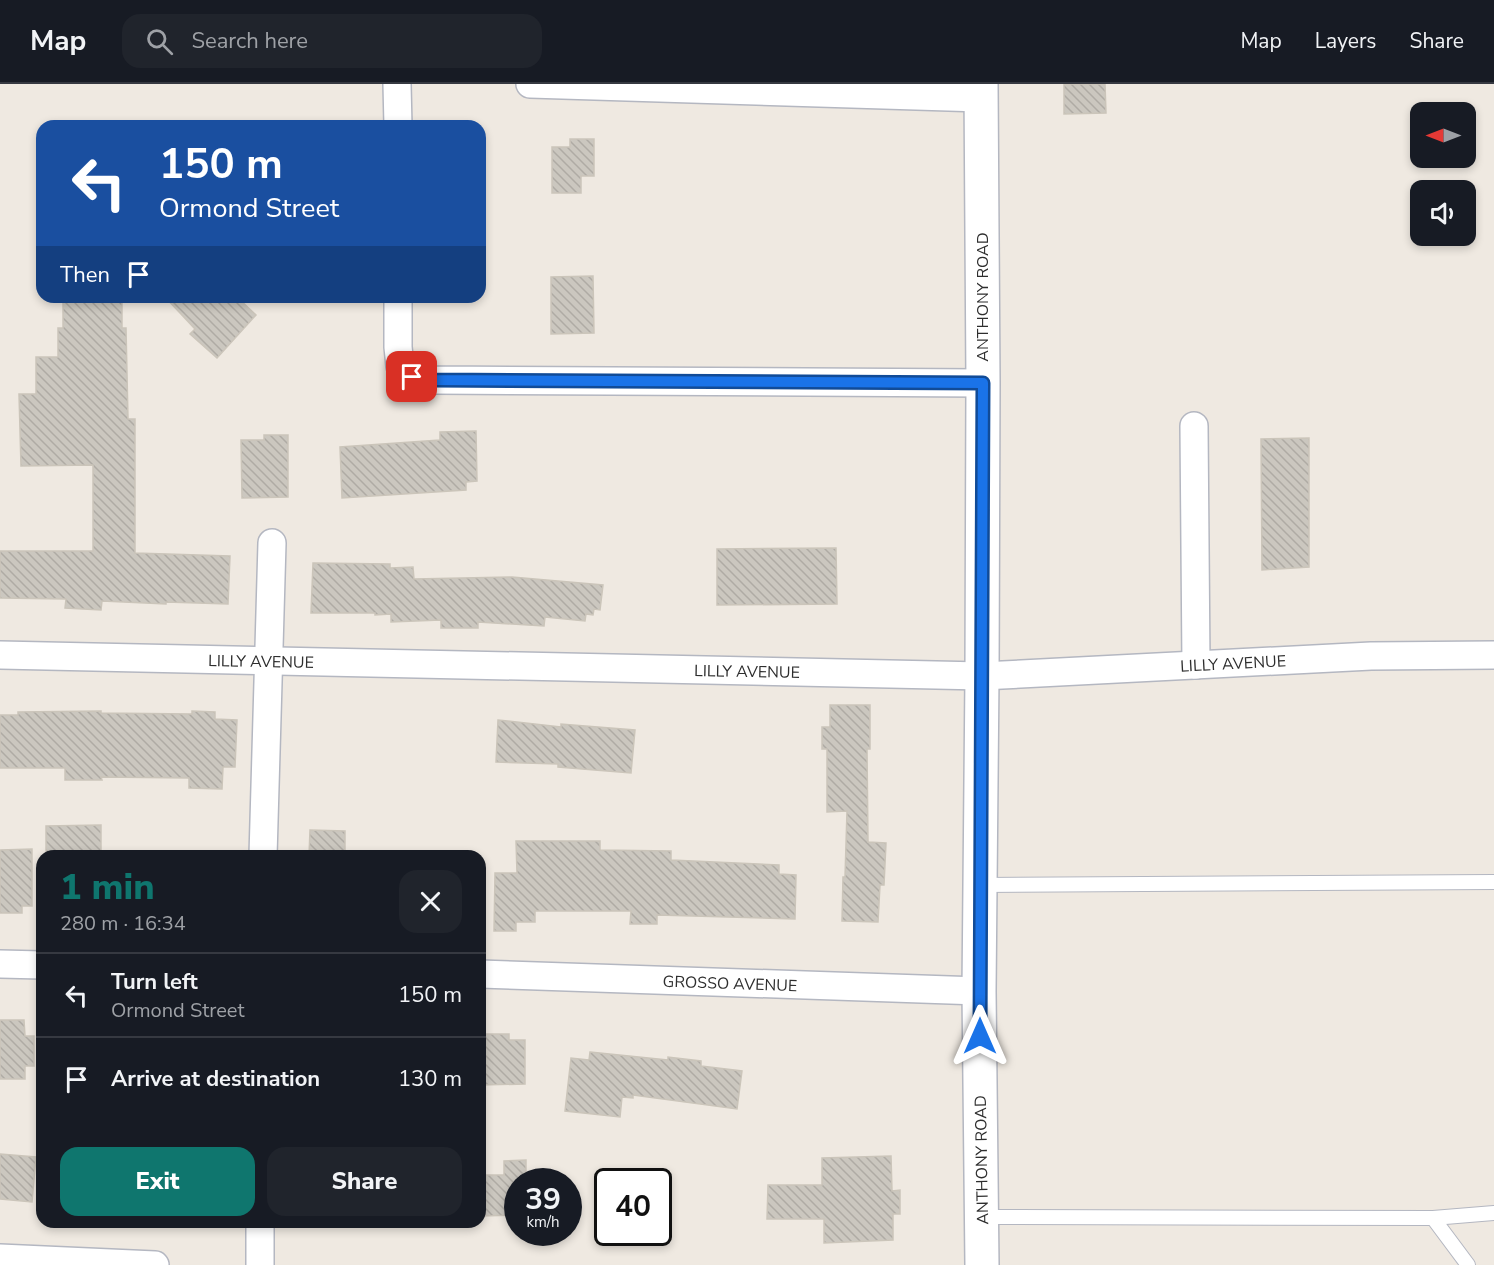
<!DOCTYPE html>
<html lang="en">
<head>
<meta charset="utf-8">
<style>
  body { margin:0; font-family:"Nunito Sans",sans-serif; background:#20242c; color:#f1f3f6; height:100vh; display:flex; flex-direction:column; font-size:22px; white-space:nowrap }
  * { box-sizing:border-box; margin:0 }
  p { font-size:20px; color:#9ea1a6 }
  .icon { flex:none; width:33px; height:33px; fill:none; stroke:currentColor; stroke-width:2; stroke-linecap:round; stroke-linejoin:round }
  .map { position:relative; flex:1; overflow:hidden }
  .sheet { position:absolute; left:36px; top:766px; width:450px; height:378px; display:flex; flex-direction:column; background:#171b24; border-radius:18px; box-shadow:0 3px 9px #0003 }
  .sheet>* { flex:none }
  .top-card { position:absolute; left:36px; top:36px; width:450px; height:183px; border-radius:18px; box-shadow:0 3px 9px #0003; background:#1a4fa0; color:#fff; overflow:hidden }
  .needle { width:39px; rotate:270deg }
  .tools { position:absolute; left:1410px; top:18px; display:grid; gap:12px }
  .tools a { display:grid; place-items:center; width:66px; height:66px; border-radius:12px; background:#171b24; box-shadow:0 3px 9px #0003; font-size:30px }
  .speed { position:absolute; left:504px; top:1084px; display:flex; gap:12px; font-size:30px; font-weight:700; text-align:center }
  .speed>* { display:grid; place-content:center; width:78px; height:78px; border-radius:50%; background:#171b24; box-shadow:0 3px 9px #0003; line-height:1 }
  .speed small { font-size:15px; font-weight:400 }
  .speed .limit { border:3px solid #111; border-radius:9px; background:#fff; color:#111 }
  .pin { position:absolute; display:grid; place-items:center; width:51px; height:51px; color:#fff; margin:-26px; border-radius:12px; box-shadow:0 3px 9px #0006 }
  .me { position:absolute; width:66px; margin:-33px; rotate:0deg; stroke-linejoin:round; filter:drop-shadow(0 0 4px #0008) }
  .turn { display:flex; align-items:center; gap:21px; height:126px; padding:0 24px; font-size:27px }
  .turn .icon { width:78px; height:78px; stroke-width:2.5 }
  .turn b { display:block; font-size:42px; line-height:51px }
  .then { display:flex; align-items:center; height:57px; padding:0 24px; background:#0003; gap:12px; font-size:22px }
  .round { display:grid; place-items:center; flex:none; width:63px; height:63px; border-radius:18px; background:#20242c }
  .headline { display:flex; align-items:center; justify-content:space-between; height:102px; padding:0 24px }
  h1 { font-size:36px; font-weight:800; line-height:45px; color:#0f766e }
  .cta { display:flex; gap:12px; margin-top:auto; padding:12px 24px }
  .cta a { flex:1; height:69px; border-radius:18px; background:#0f766e; color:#fff; font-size:24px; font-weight:800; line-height:69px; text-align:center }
  .cta a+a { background:#20242c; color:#f1f3f6 }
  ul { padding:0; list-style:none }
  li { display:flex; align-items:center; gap:18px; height:84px; padding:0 24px; border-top:2px solid #363941 }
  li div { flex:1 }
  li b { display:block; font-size:22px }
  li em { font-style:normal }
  header { display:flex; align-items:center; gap:36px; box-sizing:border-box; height:84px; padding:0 30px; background:#171b24; border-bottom:2px solid #363941 }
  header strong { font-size:28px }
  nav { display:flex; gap:33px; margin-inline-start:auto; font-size:21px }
  .search { width:420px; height:54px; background:#20242c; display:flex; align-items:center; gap:15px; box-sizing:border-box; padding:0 21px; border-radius:18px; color:#9ea1a6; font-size:22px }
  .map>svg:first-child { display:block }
  .building { fill:url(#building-back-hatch); stroke:#cbc5ba; stroke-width:1.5 }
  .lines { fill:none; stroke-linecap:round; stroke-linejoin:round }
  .service-casing { stroke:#b4b7c1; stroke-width:16 }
  .minor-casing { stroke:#b4b7c1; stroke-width:30 }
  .tertiary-casing { stroke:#b4b7c1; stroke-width:36 }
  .service { stroke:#fff; stroke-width:14 }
  .minor { stroke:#fff; stroke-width:27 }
  .tertiary { stroke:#fff; stroke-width:33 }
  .route-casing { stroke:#114b97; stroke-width:15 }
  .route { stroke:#1a73e8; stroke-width:10 }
  .labels { text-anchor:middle; stroke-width:4.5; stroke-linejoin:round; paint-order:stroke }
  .street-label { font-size:16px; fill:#2e2e2e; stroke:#fff }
</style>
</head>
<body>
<header>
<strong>Map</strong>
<div class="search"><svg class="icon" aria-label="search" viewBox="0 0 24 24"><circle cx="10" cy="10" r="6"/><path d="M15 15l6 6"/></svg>Search here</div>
<nav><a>Map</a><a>Layers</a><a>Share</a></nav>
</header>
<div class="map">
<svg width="1494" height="1181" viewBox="0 0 1494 1181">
  <defs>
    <pattern id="building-back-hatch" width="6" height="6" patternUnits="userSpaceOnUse" patternTransform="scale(1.5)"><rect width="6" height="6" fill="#cbc7bf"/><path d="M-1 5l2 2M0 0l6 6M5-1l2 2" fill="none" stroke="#afaba4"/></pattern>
  </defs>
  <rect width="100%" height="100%" fill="#efe9e1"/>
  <g class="building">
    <path d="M1064,0h41l1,29 -42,1z"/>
    <path d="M570,55h24v37h-13v17h-29v-46h18z"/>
    <path d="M593,192l1,57 -43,1v-57z"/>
    <path d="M63,213h59v31h4l2,91h7v134l95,3 -2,48 -62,-2v2l-64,-3 -1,9 -36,-2 1,-9 -66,-1v-47h93v-86l-72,1 -2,-72h17v-37h22v-29h5z"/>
    <path d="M165,213h72l19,18 -39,43 -27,-24 5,-5z"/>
    <path d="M476,347l1,50 -11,1v8l-124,8 -2,-51 100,-7v-8z"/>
    <path d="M264,351h24v62l-46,1 -1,-58h23z"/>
    <path d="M1309,354v129l-47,3 -1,-131z"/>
    <path d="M836,464l1,56 -120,1v-56z"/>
    <path d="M313,479l77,1v4l23,-1 1,12 98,-2 91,8 -3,25 -6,-1 -1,6 -7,-1 -1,7 -40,-4 -1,9 -66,-4v6h-37v-8l-50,2v-8l-16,1v-2h-64z"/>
    <path d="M830,621h40v44h-3l1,93 18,1 -2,42h-4l-2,37 -36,-1 1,-44h2l2,-66 -20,1v-63h-5v-22h8z"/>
    <path d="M101,627v2l91,1v-3l23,1v7l22,1 -2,47h-12l-1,22 -33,-1v-10l-88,-1 1,3h-37v-12h-65v-53h18v-3z"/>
    <path d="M498,636l63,7v-3l74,6 -4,43 -73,-6v-3l-62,-2z"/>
    <path d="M101,741v31h-55v-30z"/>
    <path d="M310,746l35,1v25h-36z"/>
    <path d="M516,757h84v9l71,1v9l108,5v9l17,1 -1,44 -138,-4v9h-27l1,-13h-96v11h-19v9h-22l1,-58h22z"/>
    <path d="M32,765v57h-10v7h-22v-63z"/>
    <path d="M0,936h24l1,16h9v30h-9v13h-25z"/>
    <path d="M484,950h25v6h16v44l-45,1v-42h4z"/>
    <path d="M590,968l78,8v-3l33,4v5l41,5 -5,38 -104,-14v3l-11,-1 -2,20 -55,-6 6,-53 18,2z"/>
    <path d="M0,1070l36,3 -4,45 -32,-3z"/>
    <path d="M891,1072l1,35 8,-1v24h-7v26l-69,3v-24h-57l1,-34h54v-27z"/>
    <path d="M526,1076v22h-8v33l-38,1v-41h24v-14z"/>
  </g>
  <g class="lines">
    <defs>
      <g id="service">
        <path d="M980,801l514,-3"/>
        <path d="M982,1133l451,1 61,-5"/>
        <path d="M1433,1134l35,47"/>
      </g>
      <g id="minor">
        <path d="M397,0l1,42"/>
        <path d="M530,0l451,14"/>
        <path d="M398,213v50l2,19 12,11 22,3 549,3"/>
        <path d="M1194,342l2,239"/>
        <path d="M0,571l982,21 389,-20 123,-1"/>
        <path d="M263,772l9,-313"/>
        <path d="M0,880l42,1"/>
        <path d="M480,890l499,17"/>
        <path d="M260,1138v43"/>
        <path d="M0,1174l155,7"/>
      </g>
      <path id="tertiary" d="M981,0l2,299 -1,293 -3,315 3,274"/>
    </defs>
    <use href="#service" class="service-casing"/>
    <use href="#minor" class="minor-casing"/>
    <use href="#tertiary" class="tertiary-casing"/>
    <use href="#service" class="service"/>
    <use href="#minor" class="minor"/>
    <use href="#tertiary" class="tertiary"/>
  </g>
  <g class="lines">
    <defs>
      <path id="route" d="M412,293l22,3 549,3 -3,653"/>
    </defs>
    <use href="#route" class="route-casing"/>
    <use href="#route" class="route"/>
  </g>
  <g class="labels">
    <g class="street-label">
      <text transform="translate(982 213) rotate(-90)" y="6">ANTHONY ROAD</text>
      <text transform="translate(261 577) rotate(1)" y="6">LILLY AVENUE</text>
      <text transform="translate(1233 579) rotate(-3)" y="6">LILLY AVENUE</text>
      <text transform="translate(747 587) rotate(1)" y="6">LILLY AVENUE</text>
      <text transform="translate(730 899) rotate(2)" y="6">GROSSO AVENUE</text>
      <text transform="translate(981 1076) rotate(-91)" y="6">ANTHONY ROAD</text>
    </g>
  </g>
</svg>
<div class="tools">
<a><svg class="needle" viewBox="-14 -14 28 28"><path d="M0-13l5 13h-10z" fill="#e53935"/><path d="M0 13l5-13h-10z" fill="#9ea1a6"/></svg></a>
<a><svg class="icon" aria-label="sound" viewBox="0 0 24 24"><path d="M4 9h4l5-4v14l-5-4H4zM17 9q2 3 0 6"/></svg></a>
</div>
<div class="speed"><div>39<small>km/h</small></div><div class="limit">40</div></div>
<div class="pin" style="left:412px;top:293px;background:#d93025"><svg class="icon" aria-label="arrive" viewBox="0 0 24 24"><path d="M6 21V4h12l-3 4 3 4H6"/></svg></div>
<svg class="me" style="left:980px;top:952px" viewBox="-20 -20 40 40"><path d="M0-17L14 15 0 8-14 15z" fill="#1a73e8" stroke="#fff" stroke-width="4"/></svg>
<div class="top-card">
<div class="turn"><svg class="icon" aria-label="left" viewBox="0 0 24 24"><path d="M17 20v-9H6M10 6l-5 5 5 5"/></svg><div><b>150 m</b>Ormond Street</div></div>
<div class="then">Then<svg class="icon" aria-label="arrive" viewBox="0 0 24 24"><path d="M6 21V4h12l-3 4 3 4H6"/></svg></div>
</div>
<section class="sheet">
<div class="headline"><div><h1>1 min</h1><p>280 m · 16:34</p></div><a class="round"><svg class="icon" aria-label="close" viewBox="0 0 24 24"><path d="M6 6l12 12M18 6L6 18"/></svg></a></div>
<ul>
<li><svg class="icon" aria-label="left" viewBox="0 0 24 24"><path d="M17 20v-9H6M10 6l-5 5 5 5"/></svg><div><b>Turn left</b><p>Ormond Street</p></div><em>150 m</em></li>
<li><svg class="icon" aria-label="arrive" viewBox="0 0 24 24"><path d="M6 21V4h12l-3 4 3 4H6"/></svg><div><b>Arrive at destination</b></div><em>130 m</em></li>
</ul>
<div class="cta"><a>Exit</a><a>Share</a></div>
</section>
</div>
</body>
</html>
